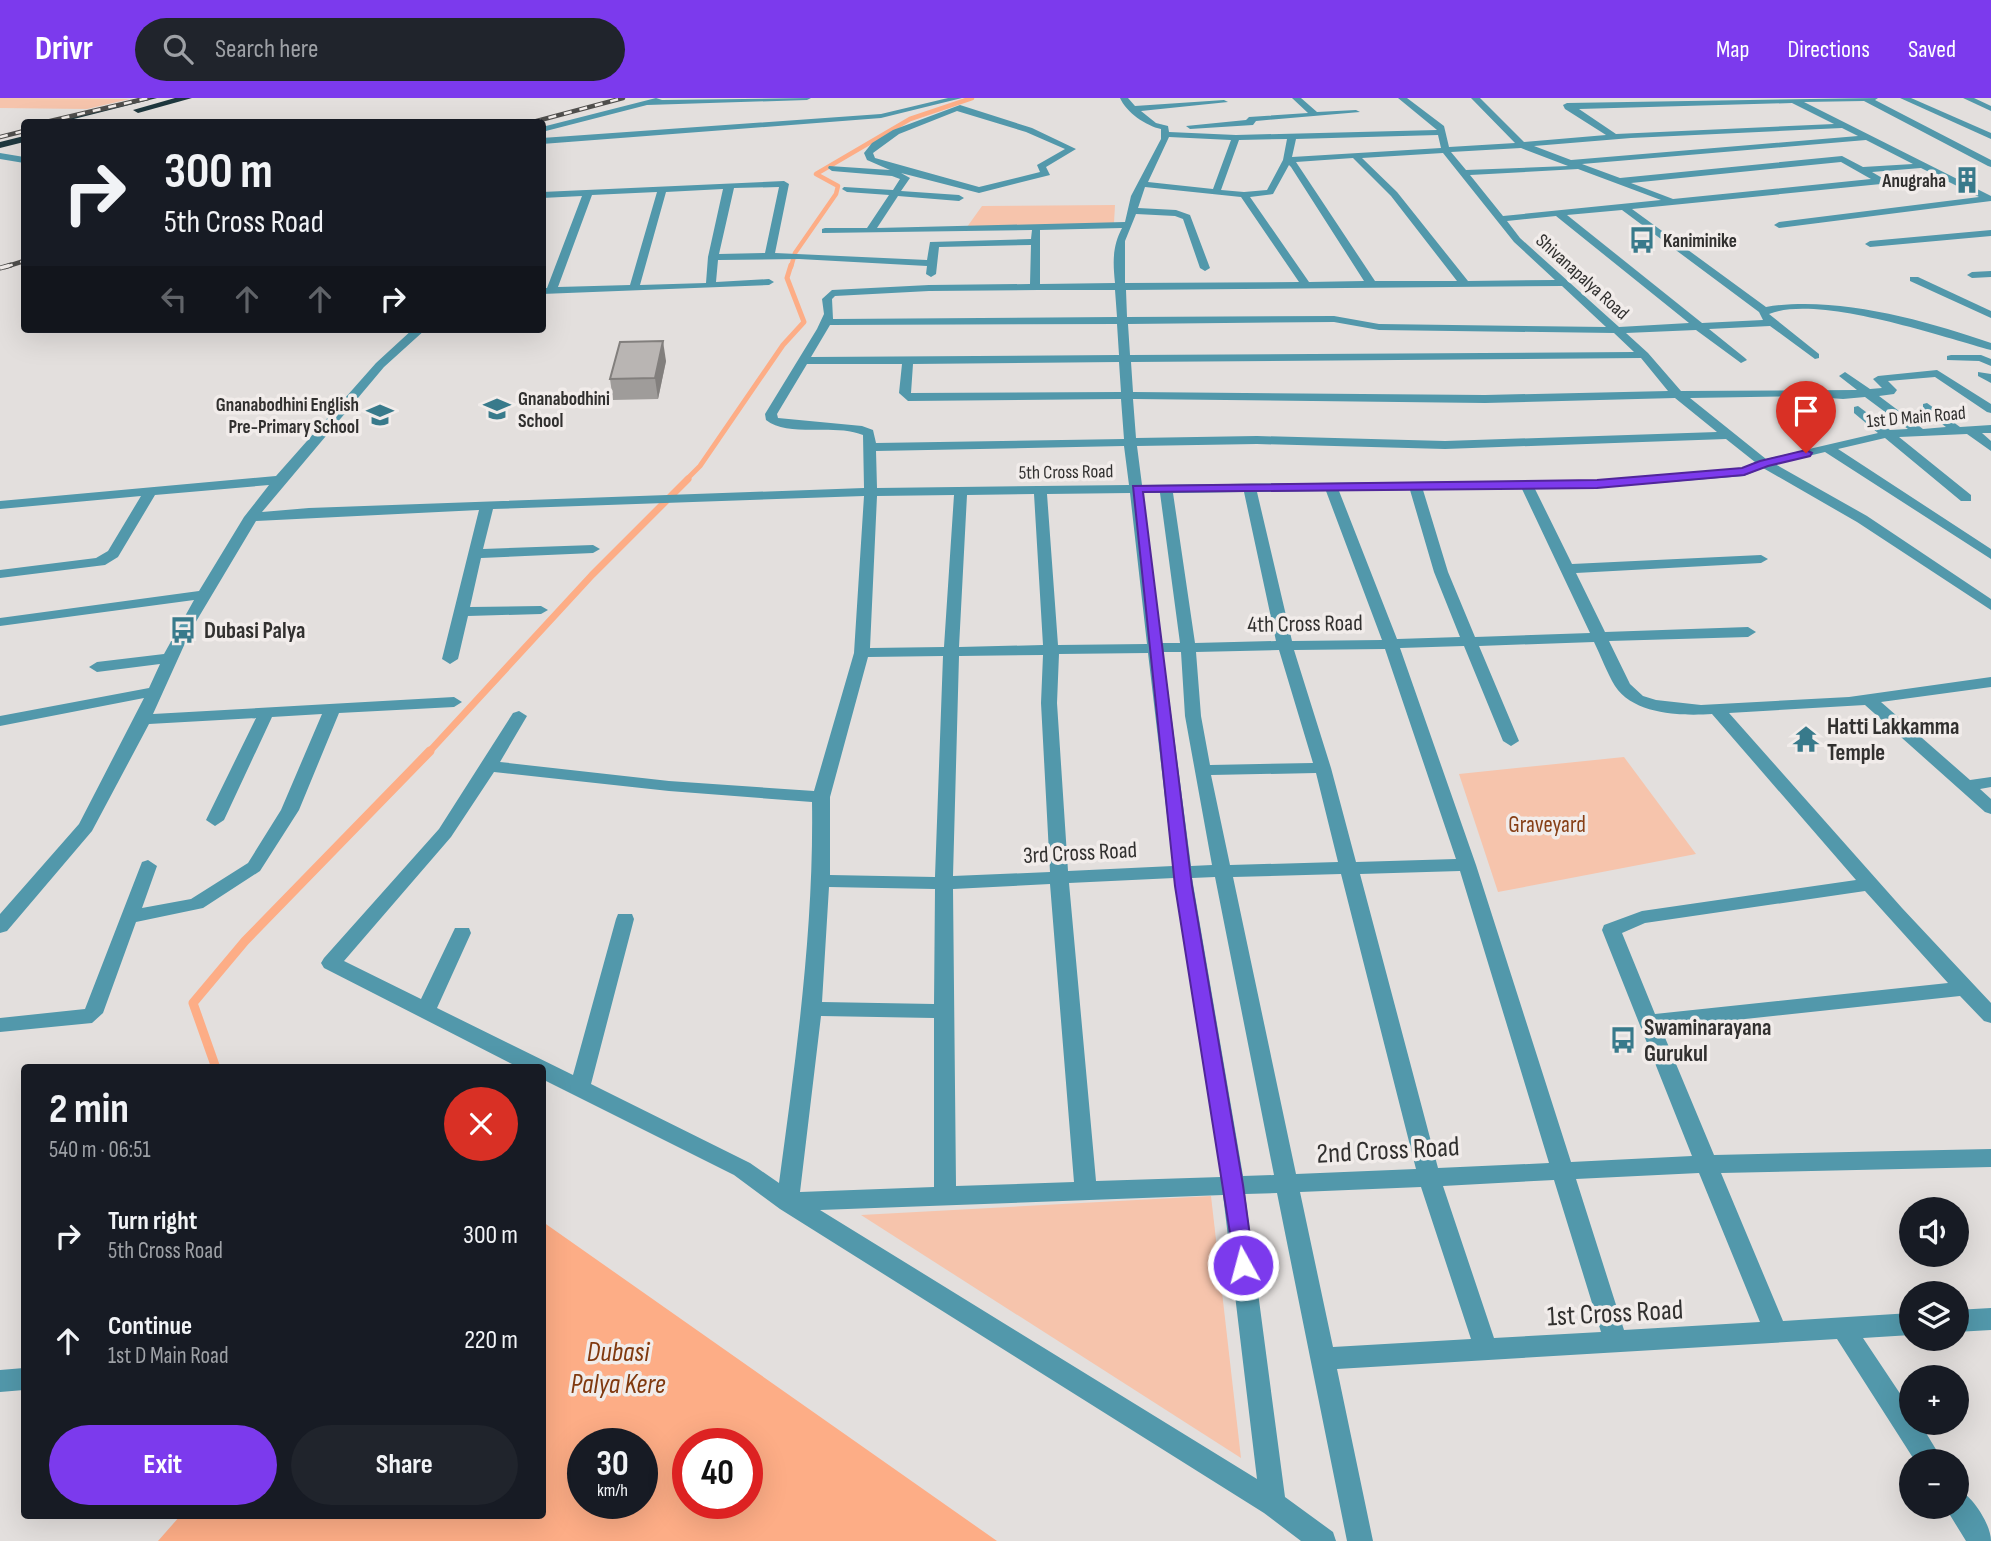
<!DOCTYPE html>
<html lang="en">
<head>
<meta charset="utf-8">
<style>
  body { margin:0; font-family:"Sofia Sans Condensed",sans-serif; background:#20242c; color:#f1f3f6; height:100vh; display:flex; flex-direction:column; font-size:26px; white-space:nowrap }
  * { box-sizing:border-box; margin:0 }
  p { font-size:23px; color:#9ea1a6 }
  .icon { flex:none; width:38px; height:38px; fill:none; stroke:currentColor; stroke-width:2; stroke-linecap:round; stroke-linejoin:round }
  .map { position:relative; flex:1; overflow:hidden }
  .drawer { position:absolute; left:21px; top:966px; width:525px; height:455px; display:flex; flex-direction:column; background:#171b24; border-radius:7px; box-shadow:0 7px 28px #0002 }
  .drawer>* { flex:none }
  .hud { position:absolute; left:21px; top:21px; width:525px; height:214px; border-radius:7px; box-shadow:0 7px 28px #0002; background:#171b24; color:#f1f3f6; overflow:hidden }
  .fabs { position:absolute; left:1899px; top:1099px; display:grid; gap:14px }
  .fabs a { display:grid; place-items:center; width:70px; height:70px; border-radius:50%; background:#171b24; box-shadow:0 7px 28px #0002; font-size:35px }
  .speed { position:absolute; left:567px; top:1330px; display:flex; gap:14px; font-size:35px; font-weight:700; text-align:center }
  .speed>* { display:grid; place-content:center; width:91px; height:91px; border-radius:50%; background:#171b24; box-shadow:0 7px 28px #0002; line-height:1 }
  .speed small { font-size:18px; font-weight:400 }
  .speed .limit { border:10px solid #d22; background:#fff; color:#111 }
  .pin { position:absolute; display:grid; place-items:center; width:60px; height:60px; color:#fff; margin:-72px -30px; border-radius:50% 50% 50% 0; rotate:-45deg; box-shadow:0 0 7px #0007 }
  .pin .icon { rotate:45deg }
  .me { position:absolute; width:77px; margin:-38px; rotate:353deg; stroke-linejoin:round; filter:drop-shadow(0 0 5px #0008) }
  .turn { display:flex; align-items:center; gap:24px; height:147px; padding:0 28px; font-size:32px }
  .turn .icon { width:91px; height:91px; stroke-width:2.5 }
  .turn b { display:block; font-size:49px; line-height:60px }
  .lanes { display:flex; align-items:center; height:66px; padding:0 28px; background:#0003; justify-content:center; gap:35px; direction:ltr }
  .lanes .off { opacity:.35 }
  .round { display:grid; place-items:center; flex:none; width:74px; height:74px; border-radius:37px; background:#20242c }
  .summary { display:flex; align-items:center; justify-content:space-between; height:119px; padding:0 28px }
  h1 { font-size:42px; font-weight:700; line-height:52px }
  .button { display:flex; gap:14px; margin-top:auto; padding:14px 28px }
  .button a { flex:1; height:80px; border-radius:42px; background:#7c3aed; color:#fff; font-size:28px; font-weight:700; line-height:80px; text-align:center }
  .button a+a { background:#20242c; color:#f1f3f6 }
  ul { padding:0; list-style:none }
  li { display:flex; align-items:center; gap:21px; height:105px; padding:0 28px }
  li div { flex:1 }
  li b { display:block; font-size:26px }
  li em { font-style:normal }
  header { display:flex; align-items:center; gap:42px; box-sizing:border-box; height:98px; padding:0 35px; background:#7c3aed; color:#fff }
  header strong { font-size:33px }
  nav { display:flex; gap:38px; margin-inline-start:auto; font-size:24px }
  .search { width:490px; height:63px; background:#20242c; display:flex; align-items:center; gap:18px; box-sizing:border-box; padding:0 24px; border-radius:38px; color:#9ea1a6; font-size:26px }
  .map>svg:first-child { display:block }
  .green { fill:#f6c4ac }
  .water { fill:#fdad86; fill-rule:evenodd }
  .lines { fill:none; stroke-linecap:round; stroke-linejoin:round }
  .stream-far3 { stroke:#fdad86; stroke-width:4.5 }
  .stream-far2 { stroke:#fdad86; stroke-width:5 }
  .stream-far1 { stroke:#fdad86; stroke-width:7 }
  .stream { stroke:#fdad86; stroke-width:9 }
  .minor { fill:#5298ab; fill-rule:evenodd }
  .highway { fill:#1e373e; fill-rule:evenodd }
  .rail-far1-casing { stroke:#4f4e4c; stroke-width:4.5 }
  .rail-casing { stroke:#4f4e4c; stroke-width:5 }
  .rail-far1 { stroke:#f1ecea; stroke-width:2.5; stroke-dasharray:8; stroke-linecap:butt }
  .rail { stroke:#f1ecea; stroke-width:3.5; stroke-dasharray:10; stroke-linecap:butt }
  .wall { fill:#9f9c9a }
  .shaded-wall { fill:#827f7d }
  .building { fill:#b9b5b3; stroke:#827f7d; stroke-width:2 }
  .route { fill:#7c3aed; stroke:#51269a; stroke-width:2 }
  .labels { text-anchor:middle; stroke-width:7; stroke-linejoin:round; paint-order:stroke }
  .far-poi-label { font-size:19px; font-weight:bold; fill:#31302f; stroke:#f1ecea; text-anchor:end }
  .far-street-label { font-size:19px; fill:#31302f; stroke:#f1ecea }
  .street-label { font-size:23px; fill:#31302f; stroke:#f1ecea }
  .poi-label { font-size:23px; font-weight:bold; fill:#31302f; stroke:#f1ecea; text-anchor:start }
  .park-label { font-size:23px; fill:#863f16; stroke:#f1ecea }
  .near-street-label { font-size:28px; fill:#31302f; stroke:#f1ecea }
  .near-water-label { font-size:28px; font-style:italic; fill:#80390f; stroke:#f1ecea }
</style>
</head>
<body>
<header>
<strong>Drivr</strong>
<div class="search"><svg class="icon" aria-label="search" viewBox="0 0 24 24"><circle cx="10" cy="10" r="6"/><path d="M15 15l6 6"/></svg>Search here</div>
<nav><a>Map</a><a>Directions</a><a>Saved</a></nav>
</header>
<div class="map">
<svg width="1991" height="1443" viewBox="0 0 1991 1443">
  <rect width="100%" height="100%" fill="#e3dfdd"/>
  <g class="green">
    <path d="M0,0l130,1 -43,10 -87,-1z"/>
    <path d="M1115,107l-1,18 -147,4 15,-21z"/>
    <path d="M1624,659l72,97 -198,38 -39,-118z"/>
    <path d="M1211,1098l30,262 -380,-243z"/>
  </g>
  <path class="water" d="M543,1124l454,319h-839l22,-25h362zM583,1346h59v59h-59zM688,1346h59v59h-59z"/>
  <g class="lines">
    <path class="stream-far3" d="M791,169l4,-14 41,-59 2,-8 -22,-12 94,-55 62,-21"/>
    <path class="stream-far2" d="M686,382l14,-14 83,-121 21,-23 -17,-44 4,-13"/>
    <path class="stream-far1" d="M428,655l164,-178 96,-96"/>
    <path class="stream" d="M216,970l-23,-65 52,-62 185,-190"/>
    <g class="minor">
      <path d="M656,0l6,2 149,-2 -4,2 -160,5 -105,27v-5z"/>
      <path d="M948,0h14l-81,20 -339,26v-6l339,-24z"/>
      <path d="M1120,0h8l7,8 89,-6 4,2 -87,9 15,12 12,3 1,6 67,3 201,-5 -39,-32h9l37,28 5,21 66,-4 -44,-45h9l44,44 82,-7 -41,-26 -2,-4 4,-2 311,-5 -3,2 116,60v7l-3,-1 -124,-65 -60,1 187,94v5l-212,27 -5,-3 5,-3 200,-25 -58,-29 -49,4 12,7 2,2 -5,3 -249,25 134,98c69,-12 159,13 225,36v7c-51,-14 -174,-56 -222,-36l50,40v4l-4,1 -45,-33 -61,3 36,29 2,2 -6,3 -45,-33 -70,3 22,20 33,38 176,-1 -18,-14 6,-4 25,17 12,-1 -9,-9 5,-3 59,-6 54,34v9l-4,-1 -52,-35 -47,4 9,9 -3,4 -15,2 44,33 23,-2 -23,-17v-6l4,-1 33,24 31,-2v8h-9l9,8v10l-24,-17 -68,3 72,58v6h-10l-76,-63 -47,11 153,100v10l-166,-107 -50,12 92,52 124,83v11l-134,-88 -94,-54 -19,8 -147,12 -62,1 37,75 189,-9 7,4 -7,4 -185,10 29,59 143,-5 8,5 -8,5 -139,4 21,43 13,12 13,4 45,5 148,-8 142,-20v10l-110,15 89,78 21,-3v10l-11,2 11,10v15l-6,-2 -120,-107 -136,8 173,195 89,95v20l-7,-2 -24,-25 -299,32 53,127 277,-6v18l-270,6 62,148 128,-8v22l-48,3 48,72v13h9l23,38h-28l-78,-122 -500,30 36,172h-26l-70,-348 -32,1 40,303 48,35 3,9h-35l-37,-28 -484,-304 -46,-34 -192,-96v-11h-22l-196,-100 -3,-5 3,-5 115,-129 74,-116 6,-2 8,5 -27,46 169,19 145,10 40,-138 10,-157 -371,13 -10,40 110,-4 7,4 -7,4 -112,5 -11,49 71,-1 7,4 -7,4 -73,2 -10,43 -8,5 -8,-5 37,-149 -223,11 -65,109 -38,84 301,-17 8,5 -8,5 -115,6 -40,97 -39,61 -57,37 -67,14 -33,91 -11,10 -92,9v-14l85,-9 57,-147 6,-2 9,6 -15,42 49,-9 57,-36 33,-53 41,-96 -50,3 -48,103 -9,6 -9,-6 50,-102 -107,6 -57,107 -85,100 -7,2v-19l79,-90 65,-126 -144,28v-10l149,-28 11,-24 -63,8 -8,-5 8,-5 67,-8 30,-54 -194,26v-8l199,-27 45,-74 25,-32 -114,10 -37,62 -13,8 -105,13v-8l96,-12 12,-7 33,-55 -141,13v-8l276,-25 100,-113 37,-34h13l-42,38 -122,145 47,-4 555,-20 -1,-53c-29,-12 -75,3 -97,-15l-1,-6 52,-85 7,-15 -2,-15 10,-9 97,-5 101,-1 1,-39 -92,2 -3,27 -5,3 -5,-3 1,-8 -128,-7 -81,1 -2,22 53,-3 5,3 -5,3 -227,9v-6h5l35,-92 -40,2v-6l242,-11 5,3 -14,69 152,7 3,-18 101,-3 1,-9 -210,3v-4l3,-1h42l22,-33 -42,-3 -5,-3 2,-2 49,3 7,-11 -8,-3 -60,-5 -4,-3 1,-2 61,4 -23,-10 -3,-7 8,-10 21,-13 67,-25 72,23 44,21 -30,18 4,8 -71,18 -78,-20 9,5 -9,13 58,4 5,3 -5,3 -61,-5 -21,32 248,-6 6,-26 30,-57v-10c-15,-3 -35,-17 -41,-31zM1792,5l42,21 -218,10 -37,-25zM957,13l69,21 39,17 -28,16 3,7 -61,15 -104,-29 -2,-5 26,-19zM1842,30l16,8 -287,24 -37,-14 97,-8zM1438,37l3,13 -149,9 4,-18zM1169,39l62,3 -18,49 -65,-7zM1287,41l-4,21 -16,30 -23,2 -23,-2 18,-50zM1866,42l47,24 -50,3 -21,-11 -222,22 -38,-14zM1521,50l47,18 -102,4 -15,-18zM1443,55l71,89 41,38 -87,1 -71,-89 -35,-34zM1353,60l38,38 66,85h-82l-79,-119zM1841,64l30,17 -198,20 -42,-16zM1289,67l2,2 73,114 -55,1 -59,-85 23,-3zM1578,71l83,31 -158,16 -33,-41zM779,89l-14,66 -46,1 15,-66zM1145,89l96,10 58,85 -174,1v-42l11,-27 39,2 8,3 17,49 5,3 5,-3 -20,-53 -14,-5 -38,-2zM723,91l-15,68 -2,26 -66,2 26,-93zM657,94l-27,93 -72,2 34,-92zM1622,112l137,102 4,8 -61,3 -135,-108zM1556,118l133,107 -70,4 -99,-89 -13,-17zM1122,130c-10,19 -9,35 -7,55l-75,1v-54zM1562,188l44,41 -227,-3 -45,-8 -207,1 -1,-27zM1038,192h77l2,27 -284,2 -1,-20 3,-3 94,-5zM1334,224l45,8 235,3 20,19 -504,3 -2,-31zM1117,226l2,31 -308,2 19,-32zM1641,260l27,33 -183,4 -352,-3 -2,-30zM1119,264l2,30 -210,1 2,-29zM807,266h95l-3,29 9,8 213,-2 3,40 -248,4 -3,-13 -11,-4 -84,-8 -1,-4zM1802,298l41,3 22,-2 43,32 -18,1 -32,-24 -4,1v6l24,20 -112,26 -76,-61zM1675,300l42,34 -272,9 -188,-5 -121,2 -3,-39 352,4zM1726,341l29,23 -13,6 -145,12 -455,5 -5,-39 120,-2 188,5zM1124,348l5,39 -252,3 -1,-37zM1522,391l68,144 -115,4 -27,-65 -25,-82zM1410,392l24,82 26,65 -63,2 -58,-148zM1326,393l56,149 -90,1 -35,-149zM1244,394l32,149 -81,2 -22,-150zM1130,395l17,151 -89,1 -11,-151zM1143,395h17l20,150h-18zM1034,396l9,151 -84,2 8,-152zM954,397l-10,152 -74,1 7,-152zM1594,544c7,14 13,31 21,44 19,29 67,30 97,28l144,166 -214,31 -38,14 -2,5 90,226 -121,6 -95,-297 -76,-217 64,-2 39,95 8,5 8,-5 -40,-95zM1385,551l71,210 -100,3 -25,-94 -37,-118zM1279,552l34,113 -103,2 -9,-49 -5,-64zM1163,554h18l4,64 27,149 -21,1zM1148,555l25,213 -105,5 -11,-168 2,-49zM1043,557l-2,48 9,169 -97,4 6,-220zM943,558l-8,221 -105,-2v-78l38,-140zM494,674l175,19 143,11c2,128 -16,255 -33,381l-29,-20 -159,-79 43,-165 -2,-5h-14l-2,5 -43,156 -136,-67 34,-75 -2,-5h-14l-34,71 -77,-38 107,-124zM1316,675l22,89 -108,3 -19,-90zM1460,773l89,292 -111,5 -78,-294zM1341,776l75,295 -120,5 -63,-297zM1215,779l59,298 -31,1 -51,-298zM1174,780l47,299 -125,4 -27,-298zM1050,786l24,298 -118,4 -3,-297zM829,789l106,2 -1,115 -112,-2zM1865,793l83,92 -293,31 -33,-81 23,-10zM821,918l113,2v169l-134,5zM1699,1075l61,149 -136,8 -48,-151zM1554,1082l47,152 -107,6 -51,-152zM1421,1089l50,152 -138,8 -33,-155zM1223,1097l34,284 -437,-269z"/>
      <path d="M1292,0h9l16,14 39,-2 4,2 -104,9 -3,4 -63,4 -4,-3 60,-6 3,-3 59,-4z"/>
      <path d="M1900,0h11l80,35v6z"/>
      <path d="M1963,0h11l17,8v5z"/>
      <path d="M0,55l24,4v6l-24,-4z"/>
      <path d="M1991,132v6l-121,11 -5,-3 5,-3z"/>
      <path d="M1991,173v6l-19,1 -5,-3 5,-3z"/>
      <path d="M1910,179h8l73,34v7l-81,-37z"/>
      <path d="M1951,257h30l10,4v7l-12,-5 -32,-1v-4z"/>
      <path d="M1978,274l13,2v9l-13,-7z"/>
      <path d="M1991,1210v22l-35,2v-22z"/>
      <path d="M24,1270v22l-24,2v-22z"/>
      <path d="M1956,1390c16,7 35,36 35,53h-25l-21,-34h11z"/>
    </g>
    <g class="highway">
      <path d="M140,0h17l-95,24h-15z"/>
      <path d="M175,0h17l-54,15 -5,-3z"/>
      <path d="M24,38v6l-24,6v-6z"/>
    </g>
    <defs>
      <g id="rail-far1">
        <path d="M46,24l102,-24"/>
        <path d="M533,24l90,-24"/>
        <path d="M0,39l24,-6"/>
        <path d="M5,169l19,-6"/>
      </g>
      <path id="rail" d="M0,170l11,-3"/>
    </defs>
    <use href="#rail-far1" class="rail-far1-casing"/>
    <use href="#rail" class="rail-casing"/>
    <use href="#rail-far1" class="rail-far1"/>
    <use href="#rail" class="rail"/>
  </g>
  <path class="wall" d="M666,263l-8,38 -45,1 -3,-21z"/>
  <path class="shaded-wall" d="M663,243l3,20 -8,38 -3,-21z"/>
  <path class="building" d="M663,243l-8,37 -45,1 10,-37z"/>
  <path class="route" d="M1806,352l6,3 -2,3 -42,10 -24,9 -147,13 -454,4 49,394 51,299 11,80 -3,6 -8,3 -7,-3 -61,-385 -42,-400 464,-6 145,-12 18,-7z"/>
  <defs>
    <symbol id="building-bare" viewBox="-9 -9 18 18"><path d="M-4-6H4V6H1V3H-1V6H-4ZM-2.5-4.3h1.7v1.8h-1.7ZM.8-4.3h1.7v1.8H.8ZM-2.5-1h1.7V.8h-1.7ZM.8-1h1.7V.8H.8Z" fill="#387a8b" stroke="#f1ecea" stroke-width="2.5" paint-order="stroke"/></symbol>
    <symbol id="bus-bare" viewBox="-9 -9 18 18"><path d="M-5-6H5V4H4V6H2V4H-2V6H-4V4H-5ZM-3.5-4V0h7V-4ZM-3.5 1.2v1.5H-2V1.2ZM2 1.2v1.5H3.5V1.2Z" fill="#387a8b" stroke="#f1ecea" stroke-width="2.5" paint-order="stroke"/></symbol>
    <symbol id="school-bare" viewBox="-9 -9 18 18"><path d="M0-5L7-2L0 1L-7-2ZM-4 1L0 2.5L4 1V4Q0 6-4 4Z" fill="#387a8b" stroke="#f1ecea" stroke-width="2.5" paint-order="stroke"/></symbol>
    <symbol id="temple-bare" viewBox="-9 -9 18 18"><path d="M0-6L5-2H3V0L6.5 2.5H4V6H1.5V3h-3V6H-4V2.5H-6.5L-3 0V-2H-5Z" fill="#387a8b" stroke="#f1ecea" stroke-width="2.5" paint-order="stroke"/></symbol>
  </defs>
  <g fill-rule="evenodd">
    <use href="#building-bare" x="1948" y="63" width="38" height="38"/>
    <use href="#bus-bare" x="1623" y="123" width="38" height="38"/>
    <use href="#school-bare" x="478" y="292" width="38" height="38"/>
    <use href="#school-bare" x="361" y="298" width="38" height="38"/>
    <use href="#bus-bare" x="164" y="513" width="38" height="38"/>
    <use href="#temple-bare" x="1787" y="622" width="38" height="38"/>
    <use href="#bus-bare" x="1604" y="923" width="38" height="38"/>
  </g>
  <g class="labels">
    <g class="far-poi-label">
      <text x="1946" y="89">Anugraha</text>
      <text x="1663" y="149" text-anchor="start">Kaniminike</text>
      <text x="518" y="307" text-anchor="start">Gnanabodhini<tspan x="518" dy="22">School</tspan></text>
      <text x="359" y="313">Gnanabodhini English<tspan x="359" dy="22">Pre-Primary School</tspan></text>
    </g>
    <g class="far-street-label">
      <text transform="translate(1583 178) rotate(42)" y="7">Shivanapalya Road</text>
      <text transform="translate(1916 318) rotate(-5)" y="7">1st D Main Road</text>
      <text transform="translate(1066 373) rotate(-1)" y="7">5th Cross Road</text>
    </g>
    <g class="street-label">
      <text transform="translate(1305 525) rotate(-1)" y="8">4th Cross Road</text>
      <text transform="translate(1080 754) rotate(-3)" y="8">3rd Cross Road</text>
    </g>
    <g class="poi-label">
      <text x="204" y="540">Dubasi Palya</text>
      <text x="1827" y="636">Hatti Lakkamma<tspan x="1827" dy="26">Temple</tspan></text>
      <text x="1644" y="937">Swaminarayana<tspan x="1644" dy="26">Gurukul</tspan></text>
    </g>
    <g class="park-label">
      <text x="1547" y="734">Graveyard</text>
    </g>
    <g class="near-street-label">
      <text transform="translate(1388 1051) rotate(-3)" y="10">2nd Cross Road</text>
      <text transform="translate(1615 1214) rotate(-3)" y="10">1st Cross Road</text>
    </g>
    <g class="near-water-label">
      <text x="618" y="1263">Dubasi<tspan x="618" dy="32">Palya Kere</tspan></text>
    </g>
  </g>
</svg>
<div class="fabs">
<a><svg class="icon" aria-label="sound" viewBox="0 0 24 24"><path d="M4 9h4l5-4v14l-5-4H4zM17 9q2 3 0 6"/></svg></a>
<a><svg class="icon" aria-label="layers" viewBox="0 0 24 24"><path d="M12 4l9 5-9 5-9-5zM3 14l9 5 9-5"/></svg></a>
<a>+</a>
<a>−</a>
</div>
<div class="speed"><div>30<small>km/h</small></div><div class="limit">40</div></div>
<div class="pin" style="left:1806px;top:355px;background:#d93025"><svg class="icon" aria-label="arrive" viewBox="0 0 24 24"><path d="M6 21V4h12l-3 4 3 4H6"/></svg></div>
<svg class="me" style="left:1243px;top:1167px" viewBox="-20 -20 40 40"><circle r="17" fill="#7c3aed" stroke="#fff" stroke-width="3"/><path d="M0-11L8 9 0 5-8 9z" fill="#fff"/></svg>
<div class="hud">
<div class="turn"><svg class="icon" aria-label="right" viewBox="0 0 24 24"><path d="M7 20v-9h11M14 6l5 5-5 5"/></svg><div><b>300 m</b>5th Cross Road</div></div>
<div class="lanes"><svg class="icon off" aria-label="left" viewBox="0 0 24 24"><path d="M17 20v-9H6M10 6l-5 5 5 5"/></svg><svg class="icon off" aria-label="ahead" viewBox="0 0 24 24"><path d="M12 20V5M6 11l6-6 6 6"/></svg><svg class="icon off" aria-label="ahead" viewBox="0 0 24 24"><path d="M12 20V5M6 11l6-6 6 6"/></svg><svg class="icon" aria-label="right" viewBox="0 0 24 24"><path d="M7 20v-9h11M14 6l5 5-5 5"/></svg></div>
</div>
<section class="drawer">
<div class="summary"><div><h1>2 min</h1><p>540 m · 06:51</p></div><a class="round" style="background:#d93025;color:#fff"><svg class="icon" aria-label="close" viewBox="0 0 24 24"><path d="M6 6l12 12M18 6L6 18"/></svg></a></div>
<ul>
<li><svg class="icon" aria-label="right" viewBox="0 0 24 24"><path d="M7 20v-9h11M14 6l5 5-5 5"/></svg><div><b>Turn right</b><p>5th Cross Road</p></div><em>300 m</em></li>
<li><svg class="icon" aria-label="ahead" viewBox="0 0 24 24"><path d="M12 20V5M6 11l6-6 6 6"/></svg><div><b>Continue</b><p>1st D Main Road</p></div><em>220 m</em></li>
</ul>
<div class="button"><a>Exit</a><a>Share</a></div>
</section>
</div>
</body>
</html>
